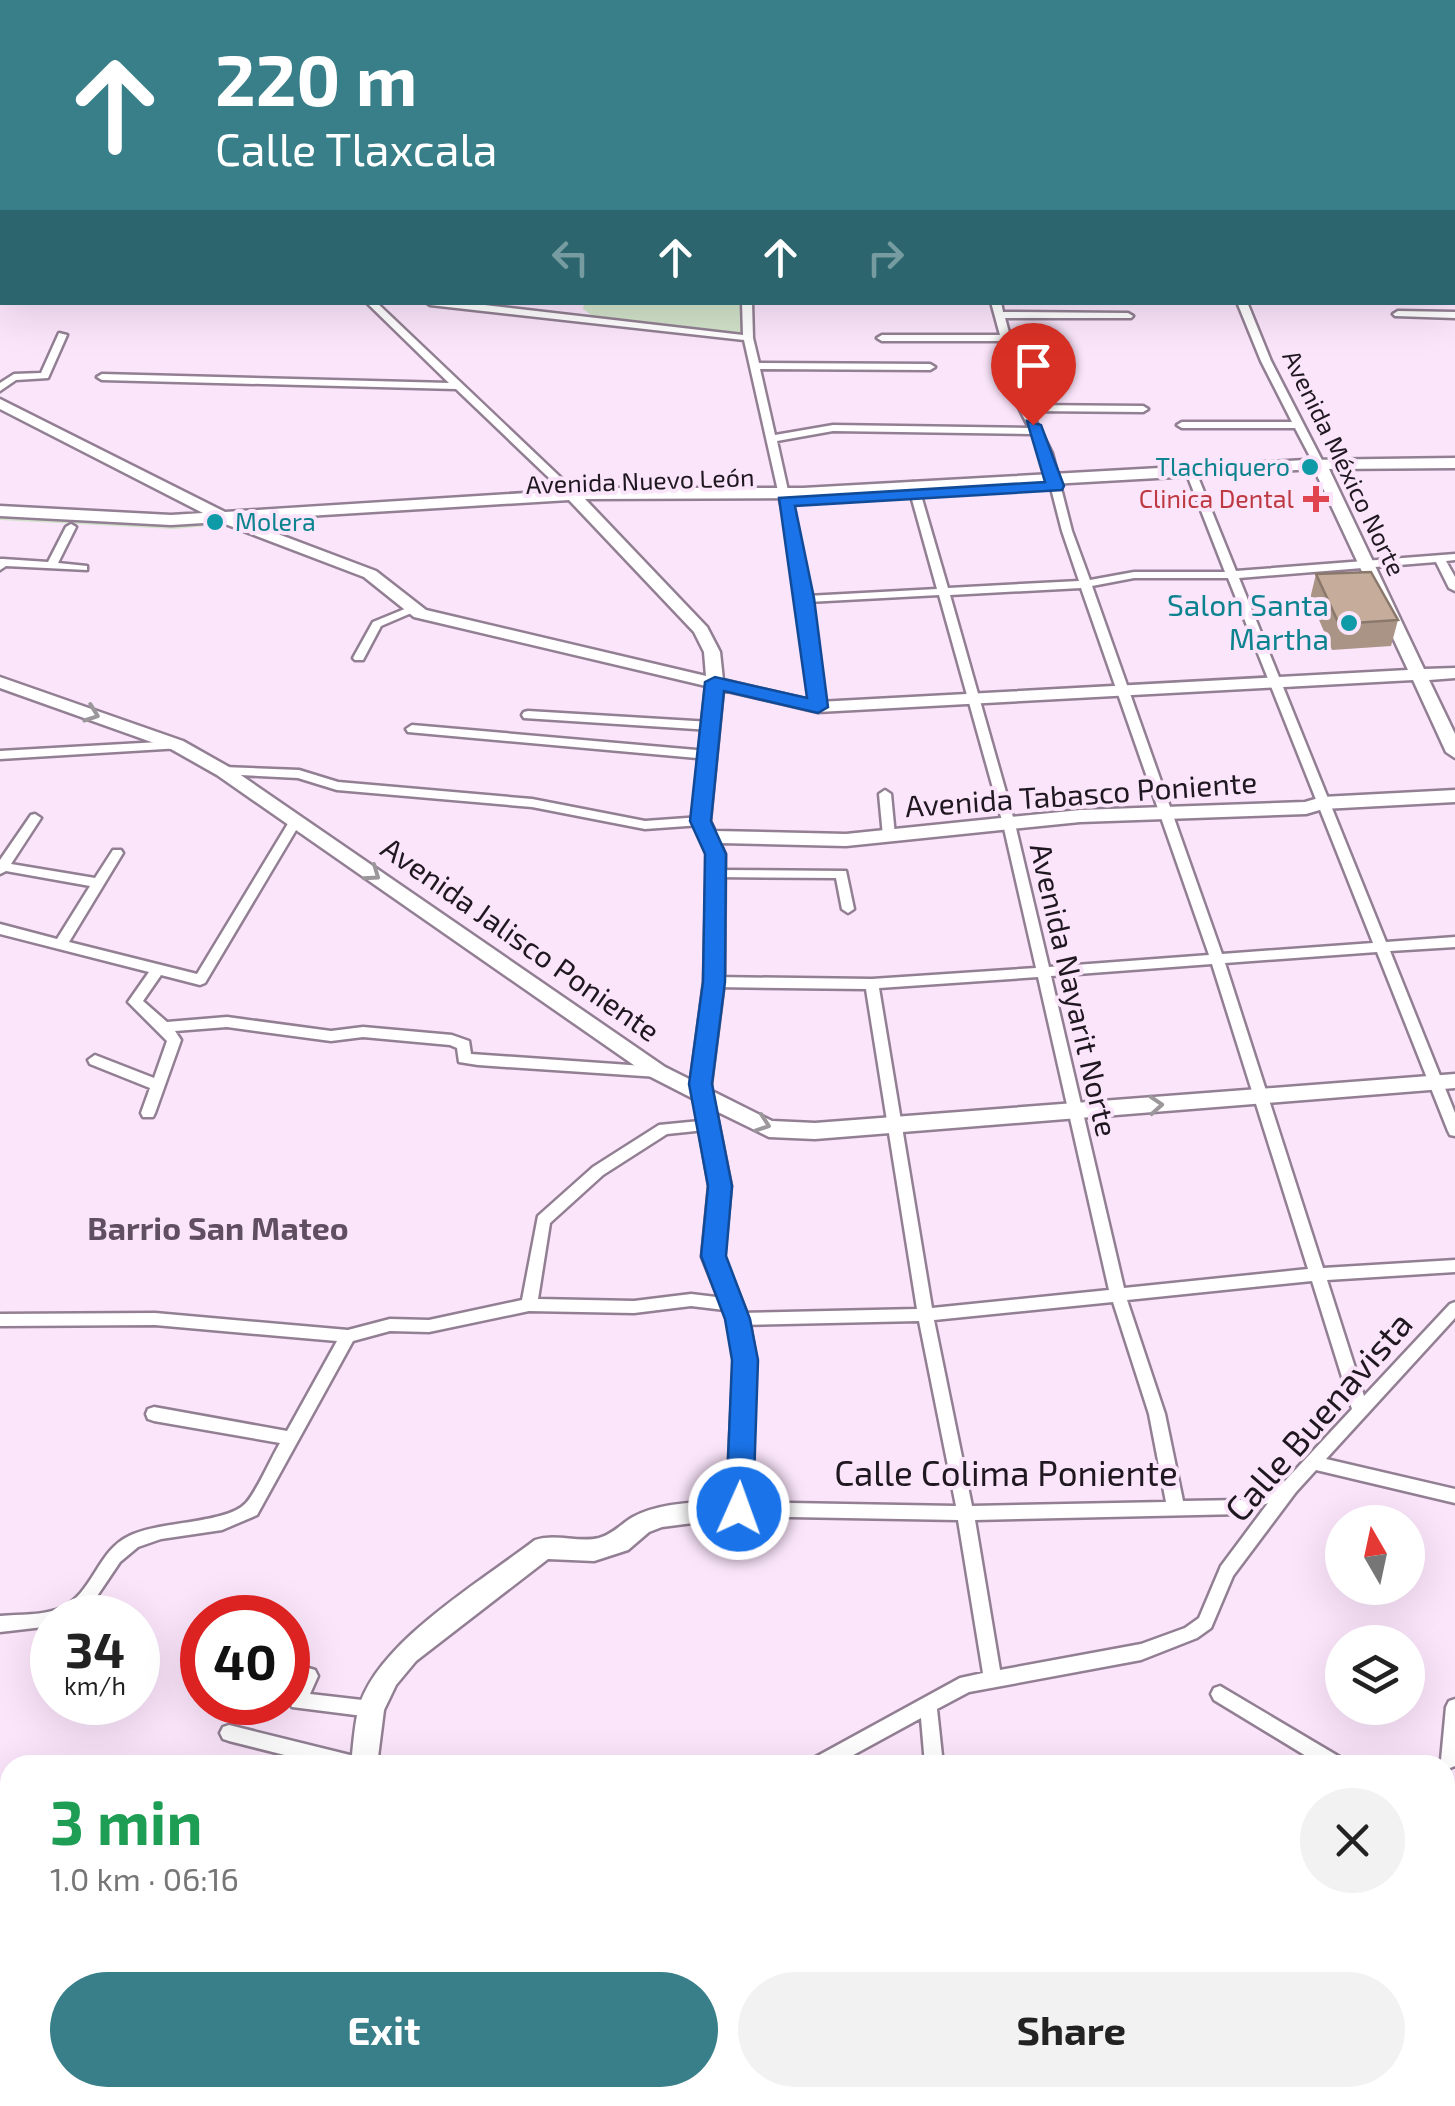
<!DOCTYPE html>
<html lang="en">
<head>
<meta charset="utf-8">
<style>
  body { margin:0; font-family:"Exo 2",sans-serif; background:#f2f2f2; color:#222; height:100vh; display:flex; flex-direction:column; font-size:38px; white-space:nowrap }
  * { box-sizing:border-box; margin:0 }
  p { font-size:32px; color:#767676 }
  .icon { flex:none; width:55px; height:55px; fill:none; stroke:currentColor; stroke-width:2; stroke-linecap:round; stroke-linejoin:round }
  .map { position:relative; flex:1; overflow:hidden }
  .side { position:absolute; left:0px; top:1755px; width:1455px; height:352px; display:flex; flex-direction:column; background:#fff; border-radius:30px 30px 0 0; box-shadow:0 10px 40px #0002 }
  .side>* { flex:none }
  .banner { position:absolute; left:0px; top:0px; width:1455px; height:305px; box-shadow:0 10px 40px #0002; background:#387f89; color:#fff; overflow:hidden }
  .needle { width:65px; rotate:351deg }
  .tools { position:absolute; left:1325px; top:1505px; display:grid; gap:20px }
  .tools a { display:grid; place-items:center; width:100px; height:100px; border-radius:50%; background:#fff; box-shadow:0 10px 40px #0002; font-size:50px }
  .speed { position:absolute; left:30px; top:1595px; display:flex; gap:20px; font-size:50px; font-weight:700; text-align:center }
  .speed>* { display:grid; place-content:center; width:130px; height:130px; border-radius:50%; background:#fff; box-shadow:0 10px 40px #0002; line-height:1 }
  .speed small { font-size:25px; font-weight:400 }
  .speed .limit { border:15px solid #d22; background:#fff; color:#111 }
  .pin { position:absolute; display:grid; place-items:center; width:85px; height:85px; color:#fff; margin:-102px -42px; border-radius:50% 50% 50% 0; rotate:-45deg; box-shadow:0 0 10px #0007 }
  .pin .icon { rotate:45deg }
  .me { position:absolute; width:110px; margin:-55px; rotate:2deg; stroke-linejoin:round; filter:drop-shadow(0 0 8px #0008) }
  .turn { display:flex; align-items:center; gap:35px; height:210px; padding:0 50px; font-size:45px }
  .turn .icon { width:130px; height:130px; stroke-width:2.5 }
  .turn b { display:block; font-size:70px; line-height:85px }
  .lanes { display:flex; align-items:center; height:95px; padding:0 50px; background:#0003; justify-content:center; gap:50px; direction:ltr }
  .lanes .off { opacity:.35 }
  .round { display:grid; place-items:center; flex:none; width:105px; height:105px; border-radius:52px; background:#f2f2f2 }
  .summary { display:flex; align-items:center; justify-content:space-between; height:170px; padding:0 50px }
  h1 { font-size:60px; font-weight:700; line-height:75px; color:#1e9e55 }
  .action { display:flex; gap:20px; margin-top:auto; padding:20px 50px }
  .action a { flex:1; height:115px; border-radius:60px; background:#387f89; color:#fff; font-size:40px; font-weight:700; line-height:115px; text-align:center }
  .action a+a { background:#f2f2f2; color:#222 }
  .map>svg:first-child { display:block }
  .green { fill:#d1e2c9 }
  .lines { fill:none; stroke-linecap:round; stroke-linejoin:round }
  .street-casing { stroke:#927f93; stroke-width:5 }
  .secondary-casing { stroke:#927f93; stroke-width:5 }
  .street { fill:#fff; fill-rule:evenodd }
  .secondary { fill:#fff; fill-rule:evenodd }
  .wall { fill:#a99485 }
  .building { fill:#c5ac9b; stroke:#8a786c; stroke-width:2.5 }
  .oneway { stroke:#9b979b }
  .route { fill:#1a73e8; stroke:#114b97; stroke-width:2.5 }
  .culture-dot { fill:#0f9aa8; stroke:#fbe5fb; stroke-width:4 }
  .health-dot { fill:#e0444e; stroke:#fbe5fb; stroke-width:4 }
  .labels { text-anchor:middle; stroke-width:8; stroke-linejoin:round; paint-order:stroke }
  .far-street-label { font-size:25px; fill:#201820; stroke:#fbe5fb }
  .far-culture-label { font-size:25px; fill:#0d838f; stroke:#fbe5fb; text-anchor:end }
  .far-health-label { font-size:25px; fill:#be3a42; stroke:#fbe5fb; text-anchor:end }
  .culture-label { font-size:30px; fill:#0d838f; stroke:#fbe5fb; text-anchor:end }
  .street-label { font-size:30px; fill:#201820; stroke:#fbe5fb }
  .neighbourhood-label { font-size:32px; font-weight:bold; fill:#604e61; stroke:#fbe5fb }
  .near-street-label { font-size:35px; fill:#201820; stroke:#fbe5fb }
</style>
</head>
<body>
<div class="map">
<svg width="1455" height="2106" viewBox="0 0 1455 2106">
  <rect width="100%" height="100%" fill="#fbe5fb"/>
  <g class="green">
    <path d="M584,302l159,1v32l-146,-16 -14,-10z"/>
    <path d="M0,512l220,5 11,7 -57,5 -174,-9z"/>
  </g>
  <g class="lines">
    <defs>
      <g id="street">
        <path d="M196,0h8l-2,2h-6z"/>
        <path d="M365,0h8l-2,2h-7z"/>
        <path d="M489,0h11l2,2h-10z"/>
        <path d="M969,0h24l3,2h-21z"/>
        <path d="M1007,0h12l-4,2h-9z"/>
        <path d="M1394,0h8v2h-7z"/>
        <rect x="1452" y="43" width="3" height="4"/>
        <path d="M0,145l2,1v5h-2z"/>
        <path d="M1452,200l3,1v13l-3,-1z"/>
        <rect x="1452" y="234" width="3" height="6"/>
        <rect x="0" y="278" width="2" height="6"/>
        <rect x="1452" y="283" width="3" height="6"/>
        <path d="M366,302h10l201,191v4h-8l-113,-108 -354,-9 -5,-3 5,-3 347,9z"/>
        <path d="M426,302h33l284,33 -1,-33h10l1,36 6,25 171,1 5,3 -5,3 -170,-1 15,66 58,-10 196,3 -10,-20 -18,-67h-119l-5,-3 5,-3h118l-9,-33h10l2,10 125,1 5,3 -2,2h-126l5,18 3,2 -2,2 17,65 115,1 5,3 -5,3 -112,-1 21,42 20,78 18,49 44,-8h91l-39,-100 5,-3 5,3 40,99 219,-17v6l-9,1 9,16v14l-6,-3 -13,-26 -197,16 147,364 69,-5v10l-65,4 65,162v23l-5,-1 -2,-4 -71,-179 -152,11 98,305 132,-8v12l-128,8 37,116 86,-92 5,-2v16l-129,141 129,30v14l-139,-33 -20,22 -63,84 -22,52 -14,10 -56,22 -172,32 -32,17 6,56h-18l-4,-47 -86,47h-26l3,-6 148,-81 23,-5 -25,-153 -219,-4 -6,-2 -2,-5 2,-5 6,-2 217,4 -37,-185 -181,4 -5,-2 -3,-4 3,-4 5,-2 179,-4 -51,-320 -152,-2 -7,-5 7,-5 158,2 164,-11 -33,-144 -64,-229 -131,7 16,105 -6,4 -6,-4 -27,-185 -41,-182 -314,-35zM833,431l199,3 10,19 20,78 17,50 -131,7 -30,-103 -5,-3 -5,3 29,104 -130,7 -12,-74 -18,-81zM1134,578h94l145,365 -151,11 -130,-368zM1081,588l128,367 -160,12 -34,-143 -65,-229zM1212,964l96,305 -184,19 -73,-312zM1038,977l71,313 -177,18 -53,-320zM1312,1281l40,128 -67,72 -44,19 -58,1 -18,-87 -38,-114zM1113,1302l36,112 17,88 -194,4 -38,-186zM1268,1503l-47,63 -22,52 -14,10 -44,16 -141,26 -25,-150 267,-6z"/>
        <path d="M1237,302h10l24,59 54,105 -1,2h-8l-21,-40h-113l-5,-3 5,-3h110l-31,-61z"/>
        <path d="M1398,311l57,1v6l-60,-2 -2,-2z"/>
        <path d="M59,333l8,2 -19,43 -32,2 -16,11v-8l14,-9 27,-1z"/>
        <path d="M71,524l5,3 -18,36 29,3v4l-81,-4 -6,4v-11h3l45,3 18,-35z"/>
        <path d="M412,606l6,3 -2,2 -35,15 -18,34h-8l-2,-2 20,-36z"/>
        <path d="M528,711l183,11 6,4 -6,4 -187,-12 -2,-3 2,-3z"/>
        <path d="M412,725l296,26 6,4 -6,4 -300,-27 -2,-3z"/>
        <path d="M177,741l4,1 2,3 -2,3 -181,11v-8z"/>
        <path d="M223,767l76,3 39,12 194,17 113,22 56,-4 6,4 -6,4 -56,4 -113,-22 -195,-17 -39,-12 -79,-4 -2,-3 2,-3z"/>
        <path d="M885,790l6,4 4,42 -6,4 -6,-4 -4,-42z"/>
        <path d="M35,814l6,4 -30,46 84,14 18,-28h8l2,3 -54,89 128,32 95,-157h8l2,3 -97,163 -5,2 -39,-10 -18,26 24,21 60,-5 104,14 32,-4 89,8 17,6 2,13 187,13 7,5 -7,5 -180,-12 -19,-3 -2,-14 -7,-3 -87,-8 -32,4 -104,-14 -52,4 6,9 -26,73 -2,4h-10l-2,-4 9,-25 -60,-24 -2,-4 7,-5 59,23 13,-37 -39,-39 21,-30 -149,-38v-10l57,15 33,-53 -84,-15 -6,3v-14l31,-45z"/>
        <path d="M716,870l130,1 8,38 -6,4 -6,-4 -6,-31 -124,-1 -2,-3z"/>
        <path d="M710,1120l5,1 2,4 -2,4 -48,5 -64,41 -53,48 -12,76 96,2 57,-7 42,5 5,2 3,4 -3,4 -5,2 -42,-5 -57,7 -105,-2 -100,21 -39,-1 -37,10 -96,174 -35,15 -61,9 -23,8 -18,15 -27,40 -17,15 -24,1v8l-52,6v-16c19,-2 43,0 61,-8 32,-14 36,-57 68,-72 29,-15 98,-12 117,-33 11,-12 25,-45 34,-60l-126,-22 -6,-2 -2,-5 2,-5 6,-2 133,24 50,-90 -182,-16 -155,1v-12l155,-1 193,17 42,-11 39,1 93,-20 16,-84 55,-49 66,-42z"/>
        <path d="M295,1664l20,6 3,6 -8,18 61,7 6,2 3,6 -3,6 -6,2 -79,-10 -3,-6 9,-20 -9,-3 -1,-9z"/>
        <path d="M1220,1686l123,73 3,6h-25l-107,-65 -3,-6 3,-6z"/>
        <path d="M1455,1699v67l-5,2 -7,-3 -2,-5 5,-53 3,-6z"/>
        <path d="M229,1725l129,32 6,2 3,6h-43l-95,-24 -6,-2 -3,-6 3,-6z"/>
        <path d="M1445,1824l10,4v18l-10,-4z"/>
        <path d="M331,2098h20l-2,8h-20z"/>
        <path d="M676,2098h20l-2,8h-20z"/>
        <path d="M844,2098h20l-2,8h-20z"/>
        <rect x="948" y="2098" width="20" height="8"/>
      </g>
      <g id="secondary">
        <path d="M0,399l225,113 380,-24h198l502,-28 150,-2v10l-126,1 95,200 31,-1v10l-26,2 26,54v24l-9,-6 -33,-72 -595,32 -95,-22 -13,131 5,10 131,3 234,-24 225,-8 17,-5 133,-7v12l-132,7 -17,5 -226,8 -234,24 -126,-3 5,11 -1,128 -13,102 1,7 60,30 43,2 640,-49v14l-640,51 -46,-2 -53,-26 15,75 -7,71 25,62 7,41 -5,149 -4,7 -85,11 -13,5 -21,18 -34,11 -46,-2 -132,102 -20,24 -12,25 -7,55h-26c2,-18 3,-37 7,-54 16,-67 124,-130 177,-171 21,-7 43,3 64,-2 14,-4 22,-14 34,-21 28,-15 63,-14 94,-17l7,-140 -7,-41 -25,-62 7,-71 -15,-87 -43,-22 -434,-302 -46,-26 -171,-61v-11l183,64 46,26 436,300 26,13 13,-98 3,-128 -15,-33 14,-135 -292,-69 -50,-40 -144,-55 -49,3 -171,-9v-10l171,9 32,-2 -203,-104zM1314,469l94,201 -590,32 -95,-22 -3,-28 -13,-25 -122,-128 218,-1zM569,500l125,132 10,20 2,24 -280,-66 -50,-39 -135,-51z"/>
        <path d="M18,2098h42l-3,8h-42z"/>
      </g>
    </defs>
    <use href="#street" class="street-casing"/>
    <use href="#secondary" class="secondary-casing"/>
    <use href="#street" class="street"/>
    <use href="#secondary" class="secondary"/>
  </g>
  <path class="wall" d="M1316,574l82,46 -7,26 -59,4 -22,-51z"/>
  <path class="building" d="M1371,572l27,48 -59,4 -23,-50z"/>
  <defs><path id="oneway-chevron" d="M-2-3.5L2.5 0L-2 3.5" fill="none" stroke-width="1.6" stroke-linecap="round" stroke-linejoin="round" transform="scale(2.5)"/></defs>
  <g class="oneway">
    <use href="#oneway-chevron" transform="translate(92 714) rotate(20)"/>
    <use href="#oneway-chevron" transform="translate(373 874) rotate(35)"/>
    <use href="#oneway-chevron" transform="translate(1156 1105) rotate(-4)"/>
    <use href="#oneway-chevron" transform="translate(763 1124) rotate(19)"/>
  </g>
  <path class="route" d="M1027,421l14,4 23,61 -2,4 -267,16 19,92 14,109 -10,6 -94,-22 -13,130 15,33 -1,128 -13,102 20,102 -6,70 24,63 8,41 -5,149 -4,8h-19l-4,-8 6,-149 -7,-41 -24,-63 7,-70 -19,-102 14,-102 2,-128 -15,-33 15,-139 10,-5 92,21 -28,-200 266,-16z"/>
  <g class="culture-dot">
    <circle cx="1310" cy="467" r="10"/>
    <circle cx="215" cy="522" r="10"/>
    <circle cx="1349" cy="623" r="10"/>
  </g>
  <path class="health-dot" d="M1311 484h10v10h10v10h-10v10h-10v-10h-10v-10h10z"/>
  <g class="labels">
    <g class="far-street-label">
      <text transform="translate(1344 463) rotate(64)" y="9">Avenida México Norte</text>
      <text transform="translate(640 481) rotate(-2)" y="9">Avenida Nuevo León</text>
    </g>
    <g class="far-culture-label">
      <text x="1290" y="476">Tlachiquero</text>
      <text x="235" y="531" text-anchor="start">Molera</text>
    </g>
    <g class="far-health-label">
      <text x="1294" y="508">Clinica Dental</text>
    </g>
    <g class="culture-label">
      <text x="1329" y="616">Salon Santa<tspan x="1329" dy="34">Martha</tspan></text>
    </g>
    <g class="street-label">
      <text transform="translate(1081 795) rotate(-4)" y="10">Avenida Tabasco Poniente</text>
      <text transform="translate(520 940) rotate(35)" y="10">Avenida Jalisco Poniente</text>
      <text transform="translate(1073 990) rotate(77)" y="10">Avenida Nayarit Norte</text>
    </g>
    <g class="neighbourhood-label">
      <text x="218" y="1240">Barrio San Mateo</text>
    </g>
    <g class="near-street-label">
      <text transform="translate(1319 1417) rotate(-49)" y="12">Calle Buenavista</text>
      <text x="1006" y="1486">Calle Colima Poniente</text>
    </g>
  </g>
</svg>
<div class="tools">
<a><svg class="needle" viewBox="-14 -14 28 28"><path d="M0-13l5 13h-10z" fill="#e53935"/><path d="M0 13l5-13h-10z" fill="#767676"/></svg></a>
<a><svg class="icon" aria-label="layers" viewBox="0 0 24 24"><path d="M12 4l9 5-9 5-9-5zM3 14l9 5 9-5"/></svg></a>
</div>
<div class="speed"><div>34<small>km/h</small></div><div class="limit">40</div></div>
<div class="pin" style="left:1033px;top:425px;background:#d93025"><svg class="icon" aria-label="arrive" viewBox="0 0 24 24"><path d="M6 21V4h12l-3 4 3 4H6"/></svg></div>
<svg class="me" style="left:739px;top:1509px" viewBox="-20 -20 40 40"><circle r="17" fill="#1a73e8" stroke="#fff" stroke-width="3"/><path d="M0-11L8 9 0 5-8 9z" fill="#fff"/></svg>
<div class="banner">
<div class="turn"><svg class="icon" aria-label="ahead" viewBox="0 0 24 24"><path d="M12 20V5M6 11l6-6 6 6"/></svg><div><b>220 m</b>Calle Tlaxcala</div></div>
<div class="lanes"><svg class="icon off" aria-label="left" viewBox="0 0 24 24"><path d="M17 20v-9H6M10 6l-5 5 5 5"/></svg><svg class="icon" aria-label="ahead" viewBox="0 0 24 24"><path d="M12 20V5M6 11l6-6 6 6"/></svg><svg class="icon" aria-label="ahead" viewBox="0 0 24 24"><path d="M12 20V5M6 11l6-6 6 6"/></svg><svg class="icon off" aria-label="right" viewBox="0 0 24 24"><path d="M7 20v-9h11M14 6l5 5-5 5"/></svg></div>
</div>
<section class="side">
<div class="summary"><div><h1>3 min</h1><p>1.0 km · 06:16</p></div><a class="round"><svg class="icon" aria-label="close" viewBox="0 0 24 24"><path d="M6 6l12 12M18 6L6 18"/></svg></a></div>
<div class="action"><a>Exit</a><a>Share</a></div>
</section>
</div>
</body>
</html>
